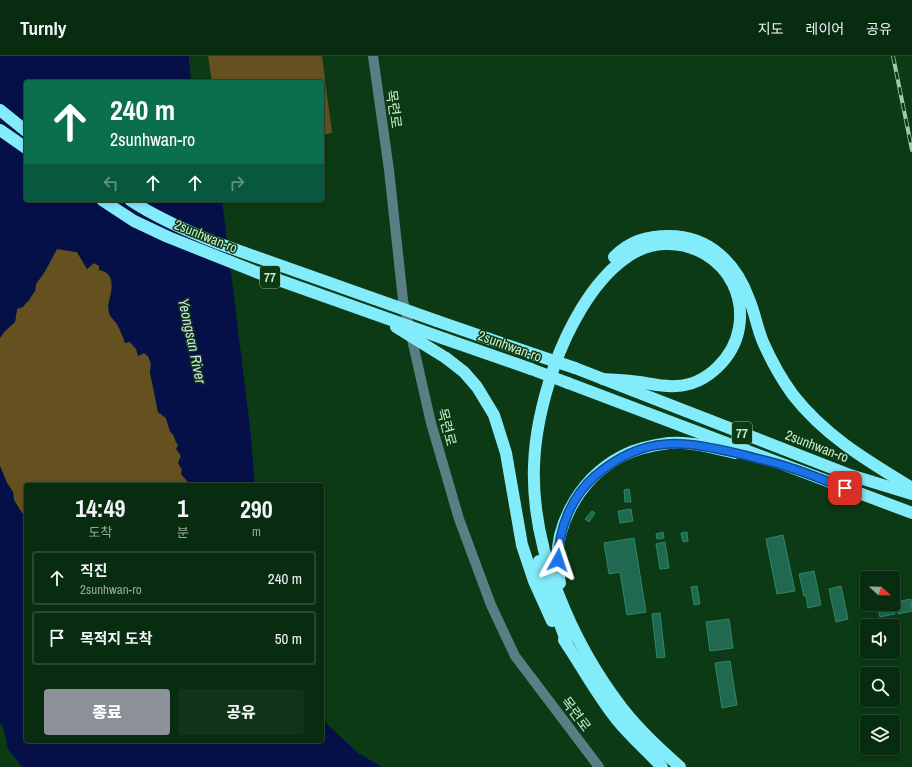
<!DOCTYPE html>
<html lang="ko">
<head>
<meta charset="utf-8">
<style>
  body { margin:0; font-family:"Archivo Narrow","Noto Sans KR",sans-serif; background:#113419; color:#f1f3f6; height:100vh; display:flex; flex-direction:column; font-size:15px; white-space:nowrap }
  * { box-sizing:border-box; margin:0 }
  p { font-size:13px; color:#98a79f }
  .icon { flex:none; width:22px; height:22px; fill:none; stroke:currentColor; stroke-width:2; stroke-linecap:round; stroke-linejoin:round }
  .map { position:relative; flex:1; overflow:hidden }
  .side { position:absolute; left:24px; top:427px; width:300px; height:260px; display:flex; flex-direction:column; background:#082c10; border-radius:4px; box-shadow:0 2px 6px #0003,0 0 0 1px #294830 }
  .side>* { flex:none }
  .hud { position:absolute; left:24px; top:24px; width:300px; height:122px; border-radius:4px; box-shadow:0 2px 6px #0003,0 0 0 1px #294830; background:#0b6e4f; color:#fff; overflow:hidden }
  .needle { width:26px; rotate:112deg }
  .fabs { position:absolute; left:860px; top:515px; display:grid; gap:8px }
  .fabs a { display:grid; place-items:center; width:40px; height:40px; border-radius:4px; background:#082c10; box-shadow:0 2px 6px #0003,0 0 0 1px #294830; font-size:20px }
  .pin { position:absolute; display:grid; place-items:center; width:34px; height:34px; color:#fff; margin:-17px; border-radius:8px; box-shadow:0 2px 6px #0006 }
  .me { position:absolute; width:44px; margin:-22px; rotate:5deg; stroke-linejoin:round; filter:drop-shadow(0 0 3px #0008) }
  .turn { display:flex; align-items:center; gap:14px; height:84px; padding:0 20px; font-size:18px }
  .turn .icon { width:52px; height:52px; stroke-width:2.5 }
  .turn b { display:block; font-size:28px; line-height:34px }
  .lanes { display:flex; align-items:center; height:38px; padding:0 20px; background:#0003; justify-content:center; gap:20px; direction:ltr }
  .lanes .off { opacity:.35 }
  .eta { display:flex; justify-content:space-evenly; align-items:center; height:68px; text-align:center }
  .eta b { font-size:24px; font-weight:800; line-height:28px }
  .action { display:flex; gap:8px; margin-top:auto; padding:8px 20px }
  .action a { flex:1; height:46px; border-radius:4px; background:#8c9099; color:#fff; font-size:16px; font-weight:800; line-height:46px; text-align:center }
  .action a+a { background:#113419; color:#f1f3f6 }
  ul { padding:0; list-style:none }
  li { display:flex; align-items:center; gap:12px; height:54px; margin:0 8px 6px; padding:0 12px; border:2px solid #294830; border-radius:4px }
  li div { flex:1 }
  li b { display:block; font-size:15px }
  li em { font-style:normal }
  header { display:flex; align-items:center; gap:24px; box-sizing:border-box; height:56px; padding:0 20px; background:#082c10; border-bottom:1px solid #294830 }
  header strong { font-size:19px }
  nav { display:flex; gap:22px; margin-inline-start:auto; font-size:14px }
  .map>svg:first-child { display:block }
  .green { fill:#65511f }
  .water { fill:#061048 }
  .building { fill:#216850; stroke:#2b896a }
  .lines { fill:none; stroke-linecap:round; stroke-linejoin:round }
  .minor { stroke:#577f84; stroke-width:10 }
  .highway { stroke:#83ecfb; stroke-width:12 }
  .rail-casing { stroke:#a6c8aa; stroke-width:4 }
  .rail { stroke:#0b3a15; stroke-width:2.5; stroke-dasharray:8; stroke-linecap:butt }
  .highway-bridge { stroke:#83ecfb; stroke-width:12 }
  .route-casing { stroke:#114b97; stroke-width:10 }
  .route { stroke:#1a73e8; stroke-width:7 }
  .labels { text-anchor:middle; stroke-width:3; stroke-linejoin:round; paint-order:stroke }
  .shield { fill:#0b3a15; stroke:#91b496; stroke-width:1 }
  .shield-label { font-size:13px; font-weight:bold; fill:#cae9cd }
  .street-label { font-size:14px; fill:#cae9cd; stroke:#0b3a15 }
  .water-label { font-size:15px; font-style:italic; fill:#d3dbed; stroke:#0b3a15 }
</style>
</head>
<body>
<header>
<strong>Turnly</strong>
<nav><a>지도</a><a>레이어</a><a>공유</a></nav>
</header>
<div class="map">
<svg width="912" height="711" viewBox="0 0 912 711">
  <rect width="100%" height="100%" fill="#0b3a15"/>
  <g class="green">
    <path d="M208,0h114l10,77 -10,2v-53h-110z"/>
    <path d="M57,193l20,3 10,17 7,-6c22,11 19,25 14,44l9,17 8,18h5l6,7 12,7 3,8 -1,8 8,40 8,6 4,13 4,5 2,6 2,3 3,11 -2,4 3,10 -1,4 7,8 3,1 4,-1 2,3h-171v32l-4,-4 -8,-13 -1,-8 -6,-9 -7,-17v-128l4,-6 11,-10 2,-13 11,-7 7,-11 1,-7 8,-11z"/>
  </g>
  <g class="water">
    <path d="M0,0h189c-1,9 3,17 1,26h-164v118h196l28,227 5,58h-58l-2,-3 -4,1 -3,-1 -7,-8 1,-4 -4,-7 3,-7 -5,-7 2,-4 -2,-3 -2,-6 -4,-5 -4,-13 -8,-6 -8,-40 1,-8 -3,-8 -4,-3 -6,3 -2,-7 -6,-7 -5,1c-2,-7 -5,-15 -9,-20 -3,-4 -6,-6 -7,-10 -4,-15 15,-37 -10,-43v-4l-5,-3 -7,6 -10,-17 -20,-3 -13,24 -8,11 -1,7 -12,16 -6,2 -2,13 -11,10 -4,6z"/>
    <path d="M0,410l7,17 6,9 1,8 8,13 4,4v224h296v-23l8,9 28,26 24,14h-360l-14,-18 -5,-22 -3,-4z"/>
  </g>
  <g class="building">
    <path d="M629,433l2,13h-6l-1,-12z"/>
    <path d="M631,453l2,12 -13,2 -2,-12z"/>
    <path d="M592,455l3,2 -6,9 -4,-3z"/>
    <path d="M663,476l1,6 -7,1 -1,-5z"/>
    <path d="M687,476l1,9 -5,1 -2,-9z"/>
    <path d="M783,479l12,56 -18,3 -11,-55z"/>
    <path d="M634,482l12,74 -19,3 -7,-43 -11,2 -5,-31z"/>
    <path d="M665,486l4,26 -9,1 -4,-25z"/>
    <path d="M814,515l7,34 -13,3 -2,-12h-2l-5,-22z"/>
    <path d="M697,530l3,18 -6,1 -3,-18z"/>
    <path d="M841,530l7,33 -12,3 -7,-33z"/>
    <path d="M911,543l1,12 -14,3 -2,-12z"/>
    <path d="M890,548h3l2,10 -15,3 -3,-11z"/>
    <path d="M660,557l5,44 -8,1 -5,-44z"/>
    <path d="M729,563l4,29 -23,3 -4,-29z"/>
    <path d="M730,605l7,44 -15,3 -7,-45z"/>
  </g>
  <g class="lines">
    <path class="minor" d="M373,0l16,114 14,130 28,123 28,96 32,86 24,51 84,111"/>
    <g class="highway">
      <path d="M0,54l26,21"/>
      <path d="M0,74l26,18"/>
      <path d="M614,201c16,-16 33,-21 55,-21 40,0 67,27 80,63 6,14 8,29 14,43 7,16 20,39 30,53 33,42 75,66 119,93"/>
      <path d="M437,265l99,34"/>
      <path d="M445,283l86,30"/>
      <path d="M446,302l18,14 13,15 17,28 12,38 16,92 12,36 18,40"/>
      <path d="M575,312l275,107 62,19"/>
      <path d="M603,323c12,1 24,1 36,3 13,2 24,5 37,4 31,-1 58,-29 63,-58 11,-66 -64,-109 -116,-68 -32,24 -56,70 -69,107 -11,32 -19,65 -20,99 -3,83 38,177 88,242 17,22 38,41 58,59"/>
      <path d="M568,327l344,130"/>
      <path d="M539,505l6,22 23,63"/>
      <path d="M560,527c-12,-51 18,-104 62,-127 15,-8 31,-11 47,-13 22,-2 45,5 66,10"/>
      <path d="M564,584c18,27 33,55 53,80 14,17 30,31 45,47"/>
    </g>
    <defs>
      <path id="rail" d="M893,0l19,94"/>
    </defs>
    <use href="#rail" class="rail-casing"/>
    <use href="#rail" class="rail"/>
    <g class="highway-bridge">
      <path d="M102,144l32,21 34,16 88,35 189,67"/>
      <path d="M130,144c27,18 57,31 87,43l220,78"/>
      <path d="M396,271l50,31"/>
      <path d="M536,299l39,13"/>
      <path d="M531,313l37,14"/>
    </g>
  </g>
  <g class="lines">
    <defs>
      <path id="route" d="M558,504c1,-32 13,-63 37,-84 50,-43 90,-35 149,-21 14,4 29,7 44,12 19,6 38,14 57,21"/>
    </defs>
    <use href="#route" class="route-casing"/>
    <use href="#route" class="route"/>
  </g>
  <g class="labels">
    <g class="shield">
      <rect x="260" y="210" width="20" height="22" rx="3"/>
      <rect x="732" y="366" width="20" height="22" rx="3"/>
    </g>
    <g class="shield-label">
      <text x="270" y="226">77</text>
      <text x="742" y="382">77</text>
    </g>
    <g class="street-label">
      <text transform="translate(394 53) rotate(82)" y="5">목련로</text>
      <text transform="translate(206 180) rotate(22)" y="5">2sunhwan-ro</text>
      <text transform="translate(510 290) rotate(20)" y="5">2sunhwan-ro</text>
      <text transform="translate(447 371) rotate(75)" y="5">목련로</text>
      <text transform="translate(817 390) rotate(21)" y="5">2sunhwan-ro</text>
      <text transform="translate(576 658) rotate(53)" y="5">목련로</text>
    </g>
    <g class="water-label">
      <text transform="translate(192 285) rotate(78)" y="5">Yeongsan River</text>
    </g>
  </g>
</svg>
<div class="fabs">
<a><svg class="needle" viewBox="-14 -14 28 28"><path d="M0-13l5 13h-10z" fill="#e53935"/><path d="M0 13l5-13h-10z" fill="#98a79f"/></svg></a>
<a><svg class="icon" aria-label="sound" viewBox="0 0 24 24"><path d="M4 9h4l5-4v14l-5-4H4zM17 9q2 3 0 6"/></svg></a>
<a><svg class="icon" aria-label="search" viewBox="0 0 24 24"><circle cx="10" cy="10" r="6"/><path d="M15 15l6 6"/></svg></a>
<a><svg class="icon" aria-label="layers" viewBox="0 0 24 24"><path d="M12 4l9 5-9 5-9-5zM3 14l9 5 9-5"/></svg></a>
</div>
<div class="pin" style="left:845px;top:432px;background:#d93025"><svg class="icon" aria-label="arrive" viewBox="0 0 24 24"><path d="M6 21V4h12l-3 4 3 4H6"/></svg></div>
<svg class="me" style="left:558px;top:504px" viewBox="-20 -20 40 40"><path d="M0-17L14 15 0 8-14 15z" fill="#1a73e8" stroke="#fff" stroke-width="4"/></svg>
<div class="hud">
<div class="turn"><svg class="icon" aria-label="ahead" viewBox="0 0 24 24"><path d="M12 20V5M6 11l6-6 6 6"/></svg><div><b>240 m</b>2sunhwan-ro</div></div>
<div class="lanes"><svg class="icon off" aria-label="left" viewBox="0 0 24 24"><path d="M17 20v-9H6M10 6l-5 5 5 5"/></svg><svg class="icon" aria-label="ahead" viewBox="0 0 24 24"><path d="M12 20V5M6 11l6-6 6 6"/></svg><svg class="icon" aria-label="ahead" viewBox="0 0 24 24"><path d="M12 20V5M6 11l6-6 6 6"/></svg><svg class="icon off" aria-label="right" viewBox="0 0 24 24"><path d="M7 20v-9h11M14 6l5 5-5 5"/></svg></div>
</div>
<section class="side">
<div class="eta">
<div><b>14:49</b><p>도착</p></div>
<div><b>1</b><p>분</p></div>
<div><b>290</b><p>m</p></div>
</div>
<ul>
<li><svg class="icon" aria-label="ahead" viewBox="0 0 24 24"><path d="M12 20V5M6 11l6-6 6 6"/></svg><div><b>직진</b><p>2sunhwan-ro</p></div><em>240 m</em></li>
<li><svg class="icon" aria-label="arrive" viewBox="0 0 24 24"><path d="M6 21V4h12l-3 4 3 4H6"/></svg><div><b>목적지 도착</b></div><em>50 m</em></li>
</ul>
<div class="action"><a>종료</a><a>공유</a></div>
</section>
</div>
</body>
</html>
